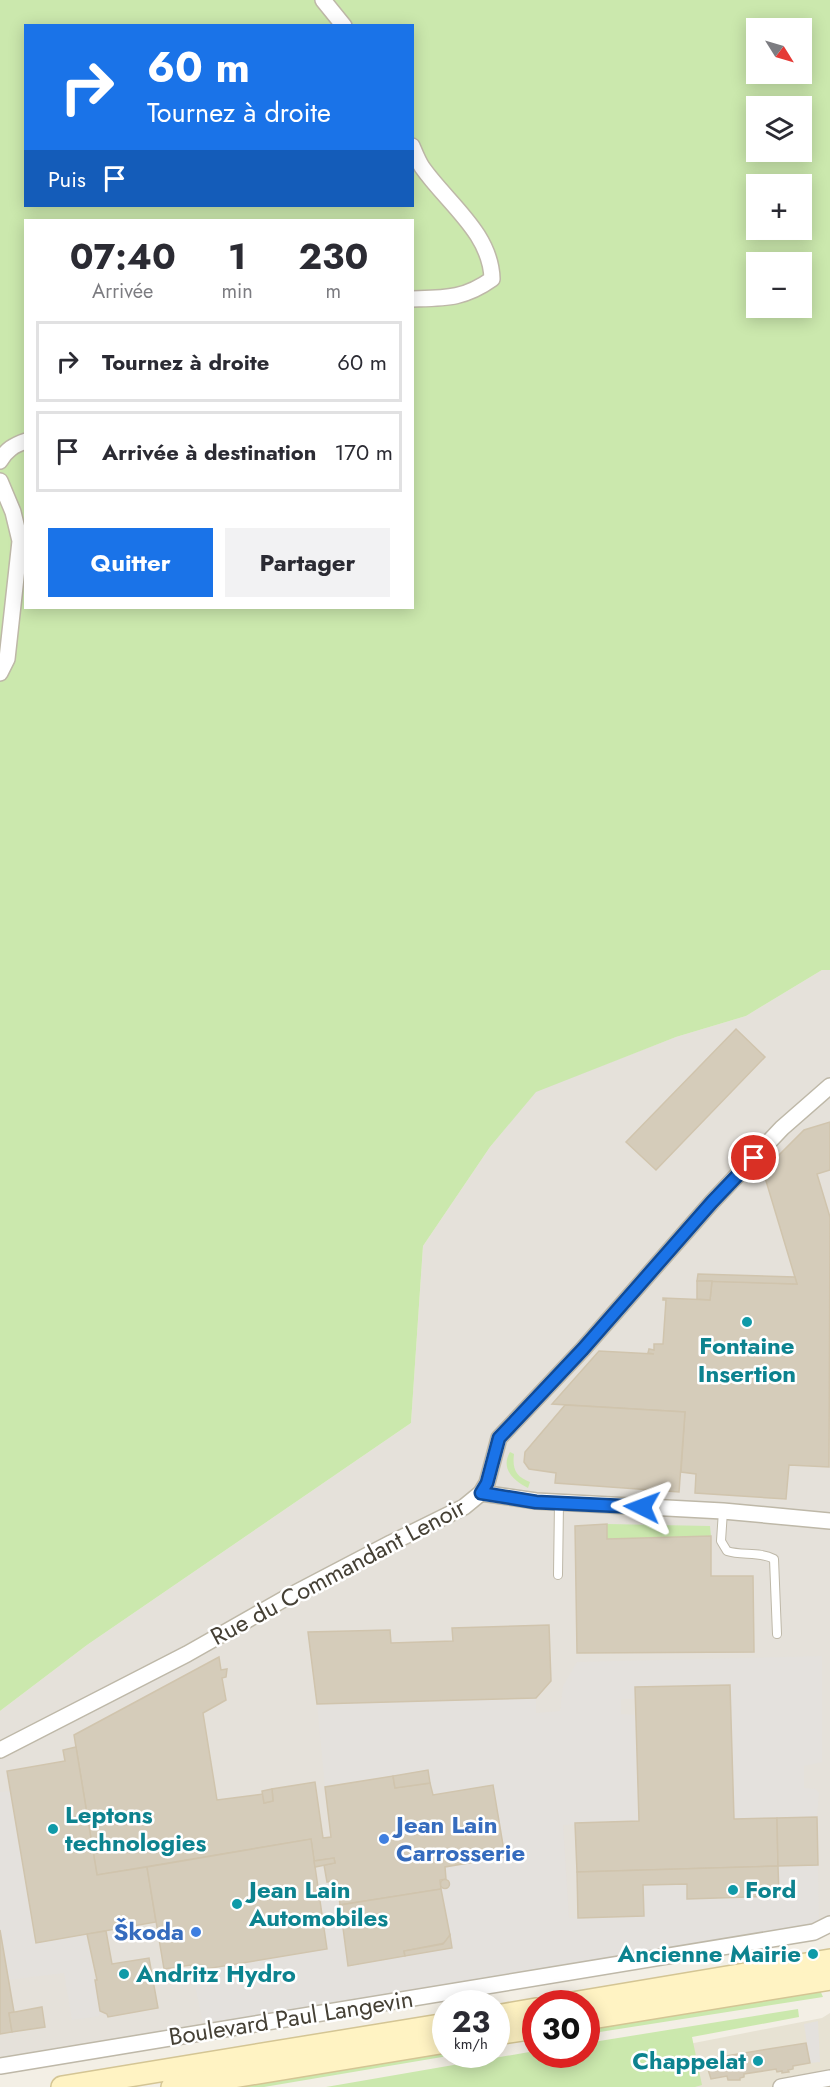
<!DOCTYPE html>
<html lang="fr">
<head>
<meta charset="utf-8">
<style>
  body { margin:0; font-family:Jost,sans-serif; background:#f2f2f3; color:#2b2b33; height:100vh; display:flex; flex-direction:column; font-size:22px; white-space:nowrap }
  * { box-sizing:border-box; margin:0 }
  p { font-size:20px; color:#7c7c81 }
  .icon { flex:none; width:33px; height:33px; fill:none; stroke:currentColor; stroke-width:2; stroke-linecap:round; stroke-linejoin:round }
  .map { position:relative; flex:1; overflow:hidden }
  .panel { position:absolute; left:24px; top:219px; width:390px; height:390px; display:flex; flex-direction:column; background:#fff; border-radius:0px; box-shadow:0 3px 15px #0003 }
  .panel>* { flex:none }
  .hud { position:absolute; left:24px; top:24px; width:390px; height:183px; border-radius:0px; box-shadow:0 3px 15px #0003; background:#1a73e8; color:#fff; overflow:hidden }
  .needle { width:39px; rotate:127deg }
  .fabs { position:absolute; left:746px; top:18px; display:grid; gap:12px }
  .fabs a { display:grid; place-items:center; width:66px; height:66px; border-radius:0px; background:#fff; box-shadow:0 3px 15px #0003; font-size:30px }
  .speed { position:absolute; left:432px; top:1990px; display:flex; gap:12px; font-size:30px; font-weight:700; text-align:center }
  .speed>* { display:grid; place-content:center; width:78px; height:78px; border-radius:50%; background:#fff; box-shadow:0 3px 15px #0003; line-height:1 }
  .speed small { font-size:15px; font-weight:400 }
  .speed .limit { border:9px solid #d22; background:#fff; color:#111 }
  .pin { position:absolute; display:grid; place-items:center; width:51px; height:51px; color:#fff; margin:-26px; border:3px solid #fff; border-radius:50%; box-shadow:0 2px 6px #0007 }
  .me { position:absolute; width:66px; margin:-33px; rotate:273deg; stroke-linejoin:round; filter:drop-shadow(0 0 4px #0008) }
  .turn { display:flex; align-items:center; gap:21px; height:126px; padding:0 24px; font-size:27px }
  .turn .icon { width:78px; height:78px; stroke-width:2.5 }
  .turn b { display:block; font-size:42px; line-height:51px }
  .then { display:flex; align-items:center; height:57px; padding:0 24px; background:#0003; gap:12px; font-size:22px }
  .eta { display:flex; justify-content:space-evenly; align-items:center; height:102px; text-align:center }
  .eta b { font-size:36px; font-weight:700; line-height:42px }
  .cta { display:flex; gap:12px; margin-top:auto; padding:12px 24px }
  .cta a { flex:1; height:69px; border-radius:0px; background:#1a73e8; color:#fff; font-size:24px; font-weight:700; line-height:69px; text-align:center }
  .cta a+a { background:#f2f2f3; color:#2b2b33 }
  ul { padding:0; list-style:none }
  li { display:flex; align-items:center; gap:18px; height:81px; margin:0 12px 9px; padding:0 12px; border:3px solid #e1e1e2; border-radius:0px }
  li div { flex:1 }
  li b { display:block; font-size:22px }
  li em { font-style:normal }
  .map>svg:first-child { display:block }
  .residential { fill:#e7e2d3 }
  .industrial { fill:#e5e1da }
  .green { fill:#cbe8ad; fill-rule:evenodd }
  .parking { fill:#e4e1dd }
  .building { fill:#d5ccba; stroke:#d0c4ad; stroke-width:1.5 }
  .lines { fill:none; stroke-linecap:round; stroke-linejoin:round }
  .lane-casing { stroke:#beb8a8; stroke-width:10 }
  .street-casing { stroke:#beb8a8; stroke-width:18 }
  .secondary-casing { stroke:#d4c594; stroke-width:24 }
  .lane { stroke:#fff; stroke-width:8 }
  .street { stroke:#fff; stroke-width:15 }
  .secondary { stroke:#fff3c3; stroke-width:21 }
  .route-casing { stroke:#114b97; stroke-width:15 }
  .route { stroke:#1a73e8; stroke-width:10 }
  .culture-dot { fill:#0f9aa8; stroke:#fff; stroke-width:2 }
  .shop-dot { fill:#3f7fe0; stroke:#fff; stroke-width:2 }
  .labels { text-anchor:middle; stroke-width:5; stroke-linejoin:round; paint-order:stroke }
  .culture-label { font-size:24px; font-weight:bold; fill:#0d838f; stroke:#fff; text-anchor:start }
  .street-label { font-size:24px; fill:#454035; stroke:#fff }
  .shop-label { font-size:24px; font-weight:bold; fill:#366cbe; stroke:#fff; text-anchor:start }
</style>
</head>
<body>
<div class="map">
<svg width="830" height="2087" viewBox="0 0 830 2087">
  <rect width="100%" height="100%" fill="#f3efe5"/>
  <path class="residential" d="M830,2013v74h-445l309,-44 128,-25z"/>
  <path class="industrial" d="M822,970h8v957l-830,135v-351l87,-66 324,-222 12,-177 67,-99 46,-56 140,-54 70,-21z"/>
  <g class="green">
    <path d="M0,0h830v970h-8l-76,46 -70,21 -140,55 -46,55 -67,99 -12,177 -324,222 -87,66zM26,26h386v180h-386zM756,28h45v46h-45zM756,106h45v46h-45zM756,184h45v46h-45zM26,220h386v388h-386zM756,262h45v46h-45z"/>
    <path d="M510,1452l4,2c-2,15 2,23 16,28l-2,6c-14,-7 -28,-19 -18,-36z"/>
    <path d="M607,1524l103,2 1,10 -104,3z"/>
    <path d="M820,1990l3,7 -236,37v-10z"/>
    <path d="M798,2009l1,8 -107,20 10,48 -7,2h-369l209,-36 1,4h50l1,-12z"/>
    <path d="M445,2047l1,8h8l-190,32h-59z"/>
  </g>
  <g class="parking">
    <path d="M822,1656v106l-18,4v22l11,1 4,4 -2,24 -83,2 -98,-120h-15v15l15,1 3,106 -76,4 6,93 74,-2v-31l44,-1 1,15 90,-3v-30l40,-1 1,57 -11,4 -605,98 -12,-59 2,6 134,-22 -10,-63 10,-4 10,-2 11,85 104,-18 -11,-58 8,-4 -4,-18 48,-82 -60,10 -6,-25 -102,17 -8,-83 219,-6v15l24,-2 3,-25 14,-24z"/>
    <path d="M11,1791l76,143 13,77 -1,5 -27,4 -8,-47 -56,7 -8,-50v-138z"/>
    <path d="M818,2021l2,41 -10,1 -6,-39z"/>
  </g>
  <g class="building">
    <path d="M736,1029l29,28 -109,113 -30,-28z"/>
    <path d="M830,1122v48l-13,4 13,43 -1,250 -40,-2 -3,34 -91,-6 1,-19 -15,-2 4,-60 -133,-8 47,-53 55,3 -6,-1 1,-4 5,1v-6h9l3,-44h-3v-2l47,2 2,-19 85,3 -34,-113 41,-41z"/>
    <path d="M698,1274l97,3 2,7 -100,-3z"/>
    <path d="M697,1281h15l-2,19 -13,-1z"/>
    <path d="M565,1405l120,7 -6,80 -124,-9 1,-10 -27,-4 -5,-7 1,-10z"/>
    <path d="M607,1524v15l104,-3v40h42l1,76 -177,1 -2,-127z"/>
    <path d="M549,1625l2,56 -15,17 -219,6 -9,-72 82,-2 1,13 62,-2 -1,-13z"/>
    <path d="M219,1657l2,13 6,-1 -1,8 -4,1 4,22 -23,13 14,87 46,-6 1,9 9,-2 -1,-12 43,-7 8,56 8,-1 -6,-50 68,-11 2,12 35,-5 3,12 60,-10 12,72 -60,10 1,12 -6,1 1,9 -101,16 -3,-25 -10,2 -3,-17 11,-2 -1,-5 -20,3 -3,-22 -214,36 -23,-140z"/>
    <path d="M730,1685l4,134 43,-1 1,48 -201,6 -2,-49 64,-2 -4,-134z"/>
    <path d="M76,1747l21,128 50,-8 9,55 -120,21 -29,-172 58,-10 -2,-11z"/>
    <path d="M428,1770l2,13 -35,5 -2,-12z"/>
    <path d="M272,1789l1,12 -9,2 -2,-12z"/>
    <path d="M817,1817l1,48 -40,1 -1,-48z"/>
    <path d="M311,1839l16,110 -134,22 -2,-6 -27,4 -17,-102z"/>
    <path d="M334,1858l1,5 -20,4 -1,-6z"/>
    <path d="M778,1866l1,30 -92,3v-15l-44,1 1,31 -66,2 -1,-46z"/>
    <circle cx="445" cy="1884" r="4.5"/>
    <path d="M441,1889l9,46 -5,8 -41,8 1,5 -57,10 -8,-61z"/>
    <path d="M0,1930l14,82 -5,1 3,19 -12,2z"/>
    <path d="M106,1931l6,33 37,-6 9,50 -50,9 -1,-3 -7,-3 -5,-31h2l-10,-46z"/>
    <path d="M450,1935l2,13 -47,8 -1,-5 39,-7z"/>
    <path d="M42,2007l3,20 -33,5 -3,-19z"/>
    <path d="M806,2043l4,20 -17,3v3l-5,1 1,2 -7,1v-2l-5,1 -1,-3 -32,5v3l-4,1v2h-12l-1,-4 -16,3 -5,-16h2l-1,-4z"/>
  </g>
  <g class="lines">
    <defs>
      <g id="lane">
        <path d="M723,1511l-2,30 6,10c15,5 32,0 47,8l3,75"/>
        <path d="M558,1575l1,-72"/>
      </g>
      <g id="street">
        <path d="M323,0l21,26"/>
        <path d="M412,146c3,7 6,15 10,21 25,36 69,66 70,112 -28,20 -47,19 -80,20"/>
        <path d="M0,461c6,-11 14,-16 26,-20"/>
        <path d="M0,481l13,31 7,29 -13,118 -7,14"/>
        <path d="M481,1493l55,8 187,10 107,10"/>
        <path d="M0,1750l187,-96 97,-55 107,-56 73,-36 17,-14 6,-10 12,-45 84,-89 129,-147 70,-74 48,-42"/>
        <path d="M0,2066l814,-134 16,-8"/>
        <path d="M781,2087l49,-9"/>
      </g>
      <g id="secondary">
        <path d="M566,2004l264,-44"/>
        <path d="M496,2016l40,-7"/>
        <path d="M586,2019l244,-40"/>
        <path d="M496,2034l40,-6"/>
        <path d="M62,2087l384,-63"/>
        <path d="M172,2087l274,-45"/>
      </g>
    </defs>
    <use href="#lane" class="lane-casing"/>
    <use href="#street" class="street-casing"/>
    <use href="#secondary" class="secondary-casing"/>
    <use href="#lane" class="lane"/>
    <use href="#street" class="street"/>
    <use href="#secondary" class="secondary"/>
  </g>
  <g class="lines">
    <defs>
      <path id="route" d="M642,1507l-106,-5 -55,-9 6,-10 12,-45 84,-89 129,-147 42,-44"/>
    </defs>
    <use href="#route" class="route-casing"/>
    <use href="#route" class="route"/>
  </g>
  <g class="culture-dot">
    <circle cx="747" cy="1322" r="6"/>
    <circle cx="53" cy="1829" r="6"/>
    <circle cx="733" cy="1890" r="6"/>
    <circle cx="237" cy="1904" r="6"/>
    <circle cx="813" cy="1954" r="6"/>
    <circle cx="124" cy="1974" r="6"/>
    <circle cx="758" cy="2061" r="6"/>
  </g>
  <g class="shop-dot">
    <circle cx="384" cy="1839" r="6"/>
    <circle cx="196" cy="1932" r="6"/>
  </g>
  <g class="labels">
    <g class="culture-label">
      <text x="747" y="1354" text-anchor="middle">Fontaine<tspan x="747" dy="28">Insertion</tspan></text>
      <text x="65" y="1823">Leptons<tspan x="65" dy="28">technologies</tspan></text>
      <text x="249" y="1898">Jean Lain<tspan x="249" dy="28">Automobiles</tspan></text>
      <text x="745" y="1898">Ford</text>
      <text x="801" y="1962" text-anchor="end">Ancienne Mairie</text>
      <text x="136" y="1982">Andritz Hydro</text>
      <text x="746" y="2069" text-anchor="end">Chappelat</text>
    </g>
    <g class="street-label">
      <text transform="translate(338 1572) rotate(-28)" y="8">Rue du Commandant Lenoir</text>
      <text transform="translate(291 2018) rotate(-9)" y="8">Boulevard Paul Langevin</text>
    </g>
    <g class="shop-label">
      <text x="396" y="1833">Jean Lain<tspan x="396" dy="28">Carrosserie</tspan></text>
      <text x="184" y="1940" text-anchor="end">Škoda</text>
    </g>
  </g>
</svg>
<div class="fabs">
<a><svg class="needle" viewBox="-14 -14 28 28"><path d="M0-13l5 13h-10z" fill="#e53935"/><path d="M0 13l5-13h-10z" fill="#7c7c81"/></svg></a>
<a><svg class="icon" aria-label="layers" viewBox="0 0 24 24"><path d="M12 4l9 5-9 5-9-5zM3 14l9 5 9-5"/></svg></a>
<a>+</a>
<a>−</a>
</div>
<div class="speed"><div>23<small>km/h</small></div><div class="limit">30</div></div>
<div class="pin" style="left:754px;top:1158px;background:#d93025"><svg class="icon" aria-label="arrive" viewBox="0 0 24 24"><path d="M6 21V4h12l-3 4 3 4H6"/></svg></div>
<svg class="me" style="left:642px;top:1507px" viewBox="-20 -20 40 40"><path d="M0-17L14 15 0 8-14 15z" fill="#1a73e8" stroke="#fff" stroke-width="4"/></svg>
<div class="hud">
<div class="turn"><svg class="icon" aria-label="right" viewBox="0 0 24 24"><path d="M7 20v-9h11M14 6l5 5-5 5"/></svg><div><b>60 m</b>Tournez à droite</div></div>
<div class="then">Puis<svg class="icon" aria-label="arrive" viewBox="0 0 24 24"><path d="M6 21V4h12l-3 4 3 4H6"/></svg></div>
</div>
<section class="panel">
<div class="eta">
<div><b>07:40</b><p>Arrivée</p></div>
<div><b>1</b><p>min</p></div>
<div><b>230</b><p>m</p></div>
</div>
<ul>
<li><svg class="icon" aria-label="right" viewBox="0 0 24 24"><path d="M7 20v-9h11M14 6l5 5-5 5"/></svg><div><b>Tournez à droite</b></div><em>60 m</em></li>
<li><svg class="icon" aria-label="arrive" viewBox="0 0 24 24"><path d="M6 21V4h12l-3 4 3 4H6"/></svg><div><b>Arrivée à destination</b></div><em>170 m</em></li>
</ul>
<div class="cta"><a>Quitter</a><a>Partager</a></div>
</section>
</div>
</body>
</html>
